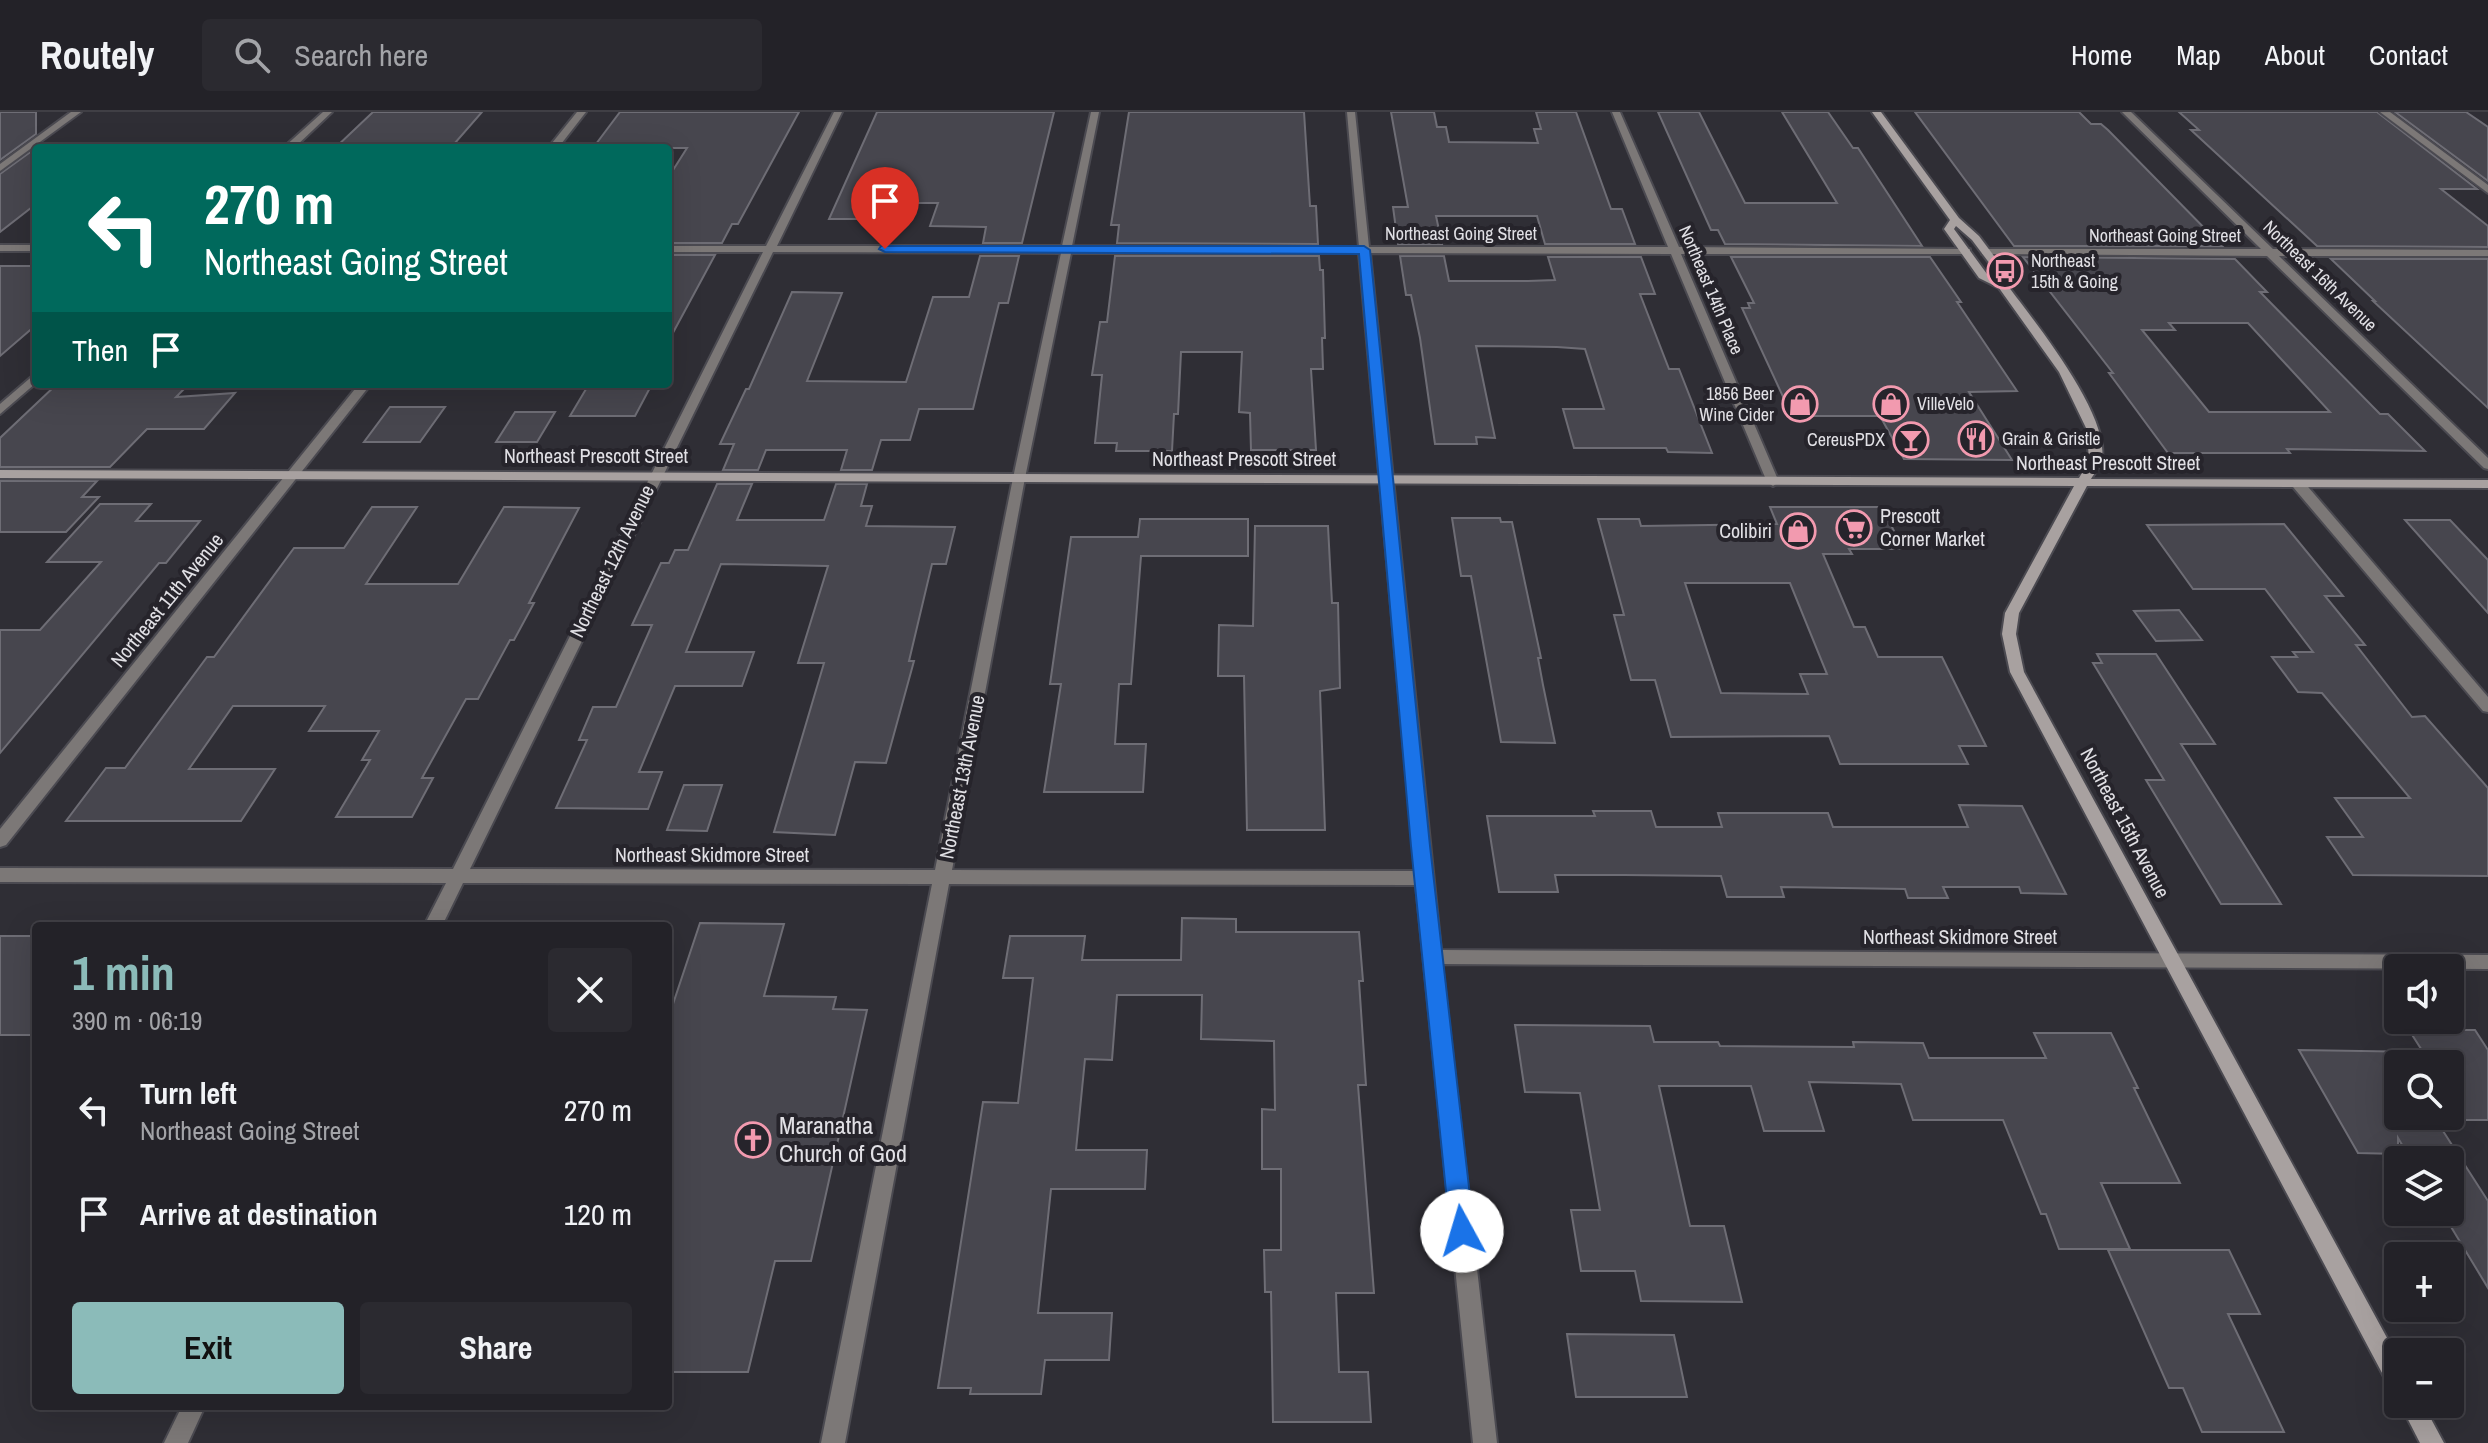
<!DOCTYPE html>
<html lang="en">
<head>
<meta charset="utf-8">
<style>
  body { margin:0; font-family:"Archivo Narrow",sans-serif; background:#2b2a30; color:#f1f3f6; height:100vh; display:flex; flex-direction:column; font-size:30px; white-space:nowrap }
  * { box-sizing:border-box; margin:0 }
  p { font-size:26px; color:#a3a4a8 }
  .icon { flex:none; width:44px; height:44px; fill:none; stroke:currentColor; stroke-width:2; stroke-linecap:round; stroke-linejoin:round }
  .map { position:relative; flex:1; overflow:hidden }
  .side { position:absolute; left:32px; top:810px; width:640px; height:488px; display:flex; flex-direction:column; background:#232228; border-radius:8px; box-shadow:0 8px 32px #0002,0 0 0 2px #403f45 }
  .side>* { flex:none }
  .guide { position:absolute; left:32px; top:32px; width:640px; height:244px; border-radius:8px; box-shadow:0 8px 32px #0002,0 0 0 2px #403f45; background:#00695c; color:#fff; overflow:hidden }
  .controls { position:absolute; left:2384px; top:842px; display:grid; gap:16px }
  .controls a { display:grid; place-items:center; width:80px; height:80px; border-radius:8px; background:#232228; box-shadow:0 8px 32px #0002,0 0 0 2px #403f45; font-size:40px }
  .pin { position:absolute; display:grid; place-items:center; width:68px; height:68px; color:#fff; margin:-82px -34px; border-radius:50% 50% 50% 0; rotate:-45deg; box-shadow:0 0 8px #0007 }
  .pin .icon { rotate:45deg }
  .me { position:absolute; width:88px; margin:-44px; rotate:354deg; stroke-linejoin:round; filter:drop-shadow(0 0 6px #0008) }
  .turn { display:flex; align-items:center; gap:28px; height:168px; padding:0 40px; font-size:36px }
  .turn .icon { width:104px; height:104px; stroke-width:2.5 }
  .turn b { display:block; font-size:56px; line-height:68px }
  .then { display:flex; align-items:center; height:76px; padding:0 40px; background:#0003; gap:16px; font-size:30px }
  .round { display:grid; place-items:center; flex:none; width:84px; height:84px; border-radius:8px; background:#2b2a30 }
  .headline { display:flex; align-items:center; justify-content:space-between; height:136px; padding:0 40px }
  h1 { font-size:48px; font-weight:700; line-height:60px; color:#8bbbb9 }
  .cta { display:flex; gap:16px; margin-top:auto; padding:16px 40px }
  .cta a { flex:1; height:92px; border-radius:8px; background:#8bbbb9; color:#111; font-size:32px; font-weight:700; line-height:92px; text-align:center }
  .cta a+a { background:#2b2a30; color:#f1f3f6 }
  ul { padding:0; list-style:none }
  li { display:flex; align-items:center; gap:24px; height:104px; padding:0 40px }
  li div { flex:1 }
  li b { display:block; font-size:30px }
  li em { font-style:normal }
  header { display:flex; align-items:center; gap:48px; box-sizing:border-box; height:112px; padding:0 40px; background:#232228; border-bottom:2px solid #403f45 }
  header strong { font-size:38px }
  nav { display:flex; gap:44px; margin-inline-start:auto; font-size:28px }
  .search { width:560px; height:72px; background:#2b2a30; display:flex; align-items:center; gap:20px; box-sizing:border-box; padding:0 28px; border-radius:8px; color:#a3a4a8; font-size:30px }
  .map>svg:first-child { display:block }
  .building { fill:#47464e; stroke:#6e6d75; stroke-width:2; fill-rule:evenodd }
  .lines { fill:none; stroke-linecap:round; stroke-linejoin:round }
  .street-casing { stroke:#4b4a51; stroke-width:4 }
  .secondary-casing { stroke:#4b4a51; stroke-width:4 }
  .street { fill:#7c7877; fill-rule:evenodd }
  .secondary { fill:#a8a1a0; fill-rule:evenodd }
  .route { fill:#1a73e8; stroke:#114b97; stroke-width:2 }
  .labels { text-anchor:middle; stroke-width:8; stroke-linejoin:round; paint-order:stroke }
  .far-street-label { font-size:18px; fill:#e1e0e5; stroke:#26242b }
  .far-poi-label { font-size:18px; fill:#e1e0e5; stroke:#26242b; text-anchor:start }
  .street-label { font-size:20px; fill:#e1e0e5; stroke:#26242b }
  .poi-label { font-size:20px; fill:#e1e0e5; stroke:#26242b; text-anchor:start }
  .near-poi-label { font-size:24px; fill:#e1e0e5; stroke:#26242b; text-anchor:start }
</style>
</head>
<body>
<header>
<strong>Routely</strong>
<div class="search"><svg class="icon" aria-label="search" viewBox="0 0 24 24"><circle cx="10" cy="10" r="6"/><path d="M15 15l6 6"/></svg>Search here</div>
<nav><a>Home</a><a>Map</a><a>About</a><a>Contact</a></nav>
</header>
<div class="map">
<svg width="2488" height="1331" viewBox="0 0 2488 1331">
  <rect width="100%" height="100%" fill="#2f2e35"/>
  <g class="building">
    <path d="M0,0h36v22l-36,26z"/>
    <path d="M373,0h109l-27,31h-62l-5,5h-53z"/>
    <path d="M620,0h179l-61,112h-6l-10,19h-54v-65l19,-30h-94z"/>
    <path d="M877,0h177l-32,131h-39l3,-16 -56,-1 8,-23h-67l-6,16h-36z"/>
    <path d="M1129,0h175l6,94h6l2,38 -201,-1 2,-18h-8z"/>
    <path d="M1391,0h43l3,15h9l3,15 89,1 -4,-14h7l-5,-17h40l35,97h11l13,35h-90l-8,-28h-101l6,28h-44l-5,-37h15z"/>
    <path d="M1658,0h41l46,91h92l-55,-91h46l25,36h5l64,98 -197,-2 -7,-14h-7z"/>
    <path d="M1915,0h164l12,12h10l7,6 114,116h-208z"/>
    <path d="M2179,0h198l100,77h-36l47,37v21l-171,-1 -126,-116h8z"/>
    <path d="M2395,0h71l22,15v54z"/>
    <path d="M36,36v56l-36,28v-58z"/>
    <path d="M668,143h47l-47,87z"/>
    <path d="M980,144h39l-11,47h-9l-26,106h-54l-9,31h-29l-9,30h-31l6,-20h-81l-8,20h-35l11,-26h-14l26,-55h3l43,-97 50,1 -35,88 99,1 27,-85h36z"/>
    <path d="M1115,144h204l1,14h3l2,68h-3l1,31h-12l5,81h-65l-1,-37 -11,-1 3,-60h-61l-3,62h-4l-2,37h-56l1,-8h-22l7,-68h-10l8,-53h7z"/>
    <path d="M1400,144h44l5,25h79l27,-1 -7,-23h93l14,37h-15l29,75h10l33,84 -44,-1 -2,-4h-92l-11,-39h41l-19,-60 -28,-2 -81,-1 19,92 -19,-1 1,7h-42l-15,-106 -9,-43h-5z"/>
    <path d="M1731,145h199l31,45h-4l60,89 -48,1 43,68 -108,-1 -24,-43h-88l-50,-108h8l-2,-5h6z"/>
    <path d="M2023,145l212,2 32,33h-7l120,122h8l37,37 -138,-2 3,4h-122l-59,-80h4zM2169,211h79l82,89h-121l-67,-82h33z"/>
    <path d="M2331,147h157v149l-115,-107h2z"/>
    <path d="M0,154h36v59l-36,31z"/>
    <path d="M57,272h132l-13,13 59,-4 -31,36h-57l-37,38h-110v-29z"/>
    <path d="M589,272h63l-17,32h-65z"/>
    <path d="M390,295h55l-25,35h-56z"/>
    <path d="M515,300h40l-18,30h-41z"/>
    <path d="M0,369h97l-15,16h17l-33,35h-66z"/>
    <path d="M717,372h35l-15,36h87l12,-36h31l-6,22h11l-6,20 89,1 -9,37h-14l-23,97h5l-28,102 -31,-1 -20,73 -61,-3 50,-169h-26l30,-97 -107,-2 -35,88h68l-12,34h-67l-36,86h23l-14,37 -92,-1 31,-68h-8l14,-33h23l36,-82h-20l29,-62h8l6,-13h13z"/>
    <path d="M100,392h51l-15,17h64l-34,42h-7l-159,190v-123h40l61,-68h-54z"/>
    <path d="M372,395h45l-51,77h92l46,-77 75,1 -50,95h5l-20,37h-4l-32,59h-12l-44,79h11l-21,39h-76l34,-57h-8l17,-29h-70l16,-25h-92l-44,63h86l-34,52h-175l40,-53h19l82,-111h7l80,-109h50z"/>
    <path d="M1770,395h112l21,42h-54l3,5h-29l31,73h11l13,30h64l44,89h-27l9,18h-128l-11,-28 -158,1 -16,-57h-24l-17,-65h10l-26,-96h41l2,7 136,-2zM1685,471h105l37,91h-27l8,20 -87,-1z"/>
    <path d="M1452,406h48l1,4h11l29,136h-3l5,27 12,58 -54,-1 -30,-166h-10z"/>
    <path d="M1140,407h108v37h-107l-10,128h-12l-4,60h31l-3,48h-99l17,-108h-11l21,-147h67z"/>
    <path d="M2405,408h45l38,40v53z"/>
    <path d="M2284,412l59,72h-18l40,49h-9l56,72 13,-1 63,72v88l-135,-1 -26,-38h36l-28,-39h75l-88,-105 -24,-1 -26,-35h25l-4,-5h20l-48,-63h-72l-46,-64z"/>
    <path d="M1255,414h73l4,77h6l2,85 -20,3 5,139h-78l-3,-154h-26l1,-51 34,1z"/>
    <path d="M2179,498l23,30 -46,1 -22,-30z"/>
    <path d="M2097,542h59l59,90h-34l100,160h-60l-75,-124h18l-71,-117h9z"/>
    <path d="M684,673h38l-15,46 -40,-1z"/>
    <path d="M1959,693l63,1 44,88 -45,-1 -2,-6h-76l5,11h-40l-3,-9 -124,-2 3,10h-57l-6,-21 -97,-1h-69l3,17h-59l-12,-76h108l-2,-5h58l5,16h66l-4,-14h110l5,14h135z"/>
    <path d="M1182,806l54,1v13h123l4,49h-4l7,104h-8l16,208h-38l3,79h29l3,50h-98l-2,-130h-6l-1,-42h17v-81h-19v-60l13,1 -1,-69 -73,-2 1,-44h-85l-5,65 -27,-1 -9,91h71l-2,39h-94l-13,124h74l-3,47h-64l-4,34h-71l1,-6h-33l45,-286 35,1 15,-125h-30l7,-42h75l-3,24h99z"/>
    <path d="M700,811l84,1 -20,72 72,1 -3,12 34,1 -56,251h-36l-27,111h-80v-353z"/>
    <rect x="0" y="824" width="36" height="99"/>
    <path d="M1515,913l135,1 4,16h64l2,4 134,1 -1,-5 70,1 6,15h117l-12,-25h77l27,55h-4l46,95h-79l29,66h-71l-13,-35h-5l-38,-94h-90l-12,-36 -92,-2 15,49h-60l-13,-45h-92l31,140h34l18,76 -101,-1 -6,-30h-54l-10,-61h29l-20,-117 -55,-1z"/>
    <path d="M2409,918h66l13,20v70h-52l52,81v87l-46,-76h8v-52h-39l-13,-22v16l-40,-1 -59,-103 124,2zM2398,952h52v52h-52z"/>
    <path d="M2108,1138h121l31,64h-32l56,118h-82l-19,-44h-14z"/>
    <path d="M1567,1222l107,1 13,62h-111z"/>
  </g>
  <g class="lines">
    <defs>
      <g id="street">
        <path d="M71,0h10l-81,59v-7z"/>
        <path d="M323,0h9l-38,36h-11z"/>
        <path d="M577,0h9l-28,36h-10z"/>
        <path d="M834,0h8l-65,134h285l29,-134h8l-27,134 287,1 -12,-135h8l14,135h299l-56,-135h8l59,135 291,2v4l-4,1h-285l98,228 -6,4 -6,-4 -96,-228 -301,-1 71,697 1047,5v14l-1046,-5 55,479h-24l-57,-558 -467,-1 -104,559h-24l111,-559 -469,-1 -21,43h-18l22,-43 -446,-1v-14l453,1 310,-617h-95v-6h98zM773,140l288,1 -48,225 -78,392 -465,-1zM1071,141h288l56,618 -463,-1 73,-392z"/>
        <path d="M2122,0h9l142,137 215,1v6h-209l209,202v11l-4,-1 -217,-212 -285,-2v-4l4,-1h275z"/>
        <path d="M2380,0h10l98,73v8z"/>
        <rect x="0" y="133" width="36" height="6"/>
        <path d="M36,261v10l-36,31v-10z"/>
        <path d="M359,272h12l-365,461 -6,2v-18z"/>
        <path d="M2298,368l5,1 185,216v15l-5,-1 -190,-224 -1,-3z"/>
        <path d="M182,1294h23l-17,37h-24z"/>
      </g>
      <g id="secondary">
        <path d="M1872,0h9l78,106 20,18 30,40 -1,10c26,35 106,133 93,176 -2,6 -7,12 -10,17l397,1v8l-401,-2 -68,127 -3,21 8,38 374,686v33l-8,-3 -380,-716 -8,-38 3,-21 69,-127 -2074,-8v-8l2079,8 10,-17 -2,-31 -28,-58 -60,-84 -20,-10 -35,-49 6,-9zM1956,114l16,14 27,36 -1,3 -11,-5 -33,-45z"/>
        <path d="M2400,1292h23l21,39h-24z"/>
      </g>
    </defs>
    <use href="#street" class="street-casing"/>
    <use href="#secondary" class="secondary-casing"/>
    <use href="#street" class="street"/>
    <use href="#secondary" class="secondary"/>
  </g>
  <path class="route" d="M881,134h483l6,4 60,596 44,385 -3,8 -9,3 -8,-3 -4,-8 -39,-385 -52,-592 -474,-2 -6,-3z"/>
  <defs>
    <symbol id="bus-ring" viewBox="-11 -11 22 22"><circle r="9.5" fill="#26242b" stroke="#f29aaf" stroke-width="1.5"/><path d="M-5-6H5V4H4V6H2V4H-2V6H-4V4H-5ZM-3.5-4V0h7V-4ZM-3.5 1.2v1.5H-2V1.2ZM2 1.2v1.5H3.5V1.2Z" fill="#f29aaf"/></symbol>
    <symbol id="shop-ring" viewBox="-11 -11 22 22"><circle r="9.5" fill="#26242b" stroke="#f29aaf" stroke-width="1.5"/><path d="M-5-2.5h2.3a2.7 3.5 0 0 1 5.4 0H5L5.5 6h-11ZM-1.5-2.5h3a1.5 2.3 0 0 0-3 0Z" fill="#f29aaf"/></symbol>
    <symbol id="restaurant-ring" viewBox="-11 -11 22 22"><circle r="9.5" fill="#26242b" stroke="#f29aaf" stroke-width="1.5"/><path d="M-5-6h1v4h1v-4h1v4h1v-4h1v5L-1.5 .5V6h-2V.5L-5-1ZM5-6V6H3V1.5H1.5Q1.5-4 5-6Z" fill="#f29aaf"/></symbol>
    <symbol id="bar-ring" viewBox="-11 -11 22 22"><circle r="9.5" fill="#26242b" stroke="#f29aaf" stroke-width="1.5"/><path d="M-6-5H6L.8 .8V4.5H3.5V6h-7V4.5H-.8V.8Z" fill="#f29aaf"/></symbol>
    <symbol id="supermarket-ring" viewBox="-11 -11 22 22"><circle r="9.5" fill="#26242b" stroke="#f29aaf" stroke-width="1.5"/><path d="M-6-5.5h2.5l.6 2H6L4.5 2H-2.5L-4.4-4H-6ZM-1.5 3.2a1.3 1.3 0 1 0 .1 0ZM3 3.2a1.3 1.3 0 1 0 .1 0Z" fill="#f29aaf"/></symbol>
    <symbol id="church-ring" viewBox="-11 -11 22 22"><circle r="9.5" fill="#26242b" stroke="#f29aaf" stroke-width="1.5"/><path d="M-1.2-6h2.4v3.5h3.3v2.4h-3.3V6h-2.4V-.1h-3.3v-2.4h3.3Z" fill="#f29aaf"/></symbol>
  </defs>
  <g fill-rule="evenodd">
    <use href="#bus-ring" x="1985" y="139" width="40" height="40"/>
    <use href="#shop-ring" x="1780" y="272" width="40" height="40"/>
    <use href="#shop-ring" x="1871" y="272" width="40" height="40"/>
    <use href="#restaurant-ring" x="1956" y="307" width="40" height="40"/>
    <use href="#bar-ring" x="1891" y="308" width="40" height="40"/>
    <use href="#supermarket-ring" x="1834" y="396" width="40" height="40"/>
    <use href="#shop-ring" x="1778" y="399" width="40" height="40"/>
    <use href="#church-ring" x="733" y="1008" width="40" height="40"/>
  </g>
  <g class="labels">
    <g class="far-street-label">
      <text x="1461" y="128">Northeast Going Street</text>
      <text x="2165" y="130">Northeast Going Street</text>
      <text transform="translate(2320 164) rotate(44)" y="6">Northeast 16th Avenue</text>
      <text transform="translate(1711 178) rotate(67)" y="6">Northeast 14th Place</text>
    </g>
    <g class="far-poi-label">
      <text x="2031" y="155">Northeast<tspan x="2031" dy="21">15th &amp; Going</tspan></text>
      <text x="1774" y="288" text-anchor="end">1856 Beer<tspan x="1774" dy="21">Wine Cider</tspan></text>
      <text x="1917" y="298">VilleVelo</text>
      <text x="2002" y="333">Grain &amp; Gristle</text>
      <text x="1885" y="334" text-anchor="end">CereusPDX</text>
    </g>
    <g class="street-label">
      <text x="596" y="351">Northeast Prescott Street</text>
      <text x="1244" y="354">Northeast Prescott Street</text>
      <text x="2108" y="358">Northeast Prescott Street</text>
      <text transform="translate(612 449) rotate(-64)" y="7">Northeast 12th Avenue</text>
      <text transform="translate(167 488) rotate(-51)" y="7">Northeast 11th Avenue</text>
      <text transform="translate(962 665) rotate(-79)" y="7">Northeast 13th Avenue</text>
      <text transform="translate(2125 711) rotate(62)" y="7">Northeast 15th Avenue</text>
      <text x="712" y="750">Northeast Skidmore Street</text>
      <text x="1960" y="832">Northeast Skidmore Street</text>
    </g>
    <g class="poi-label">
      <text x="1880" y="411">Prescott<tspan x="1880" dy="23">Corner Market</tspan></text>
      <text x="1772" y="426" text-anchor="end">Colibiri</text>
    </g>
    <g class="near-poi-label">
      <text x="779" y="1022">Maranatha<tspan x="779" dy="28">Church of God</tspan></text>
    </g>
  </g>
</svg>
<div class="controls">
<a><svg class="icon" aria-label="sound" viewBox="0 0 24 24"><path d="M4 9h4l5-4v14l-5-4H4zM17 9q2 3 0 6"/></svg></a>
<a><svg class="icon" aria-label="search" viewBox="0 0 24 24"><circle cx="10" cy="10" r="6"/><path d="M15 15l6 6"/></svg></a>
<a><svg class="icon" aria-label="layers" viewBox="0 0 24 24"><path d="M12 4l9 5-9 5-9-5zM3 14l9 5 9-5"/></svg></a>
<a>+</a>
<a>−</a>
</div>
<div class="pin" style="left:885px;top:137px;background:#d93025"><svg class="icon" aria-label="arrive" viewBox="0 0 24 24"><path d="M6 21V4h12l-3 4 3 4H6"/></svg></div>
<svg class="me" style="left:1462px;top:1119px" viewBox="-20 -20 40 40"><circle r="19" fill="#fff"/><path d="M0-13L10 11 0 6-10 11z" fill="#1a73e8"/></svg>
<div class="guide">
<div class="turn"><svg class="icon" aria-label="left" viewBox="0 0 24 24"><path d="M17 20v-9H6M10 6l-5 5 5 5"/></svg><div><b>270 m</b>Northeast Going Street</div></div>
<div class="then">Then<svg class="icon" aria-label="arrive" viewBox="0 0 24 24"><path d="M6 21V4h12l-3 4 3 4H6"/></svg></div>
</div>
<section class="side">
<div class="headline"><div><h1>1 min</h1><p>390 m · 06:19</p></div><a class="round"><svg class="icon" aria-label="close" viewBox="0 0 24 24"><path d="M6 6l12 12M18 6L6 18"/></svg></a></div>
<ul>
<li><svg class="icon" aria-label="left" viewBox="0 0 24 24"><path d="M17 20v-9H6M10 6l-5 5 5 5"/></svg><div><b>Turn left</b><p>Northeast Going Street</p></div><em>270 m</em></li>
<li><svg class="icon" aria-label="arrive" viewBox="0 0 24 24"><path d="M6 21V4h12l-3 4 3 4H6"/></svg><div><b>Arrive at destination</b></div><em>120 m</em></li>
</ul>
<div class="cta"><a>Exit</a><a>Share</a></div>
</section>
</div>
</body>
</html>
